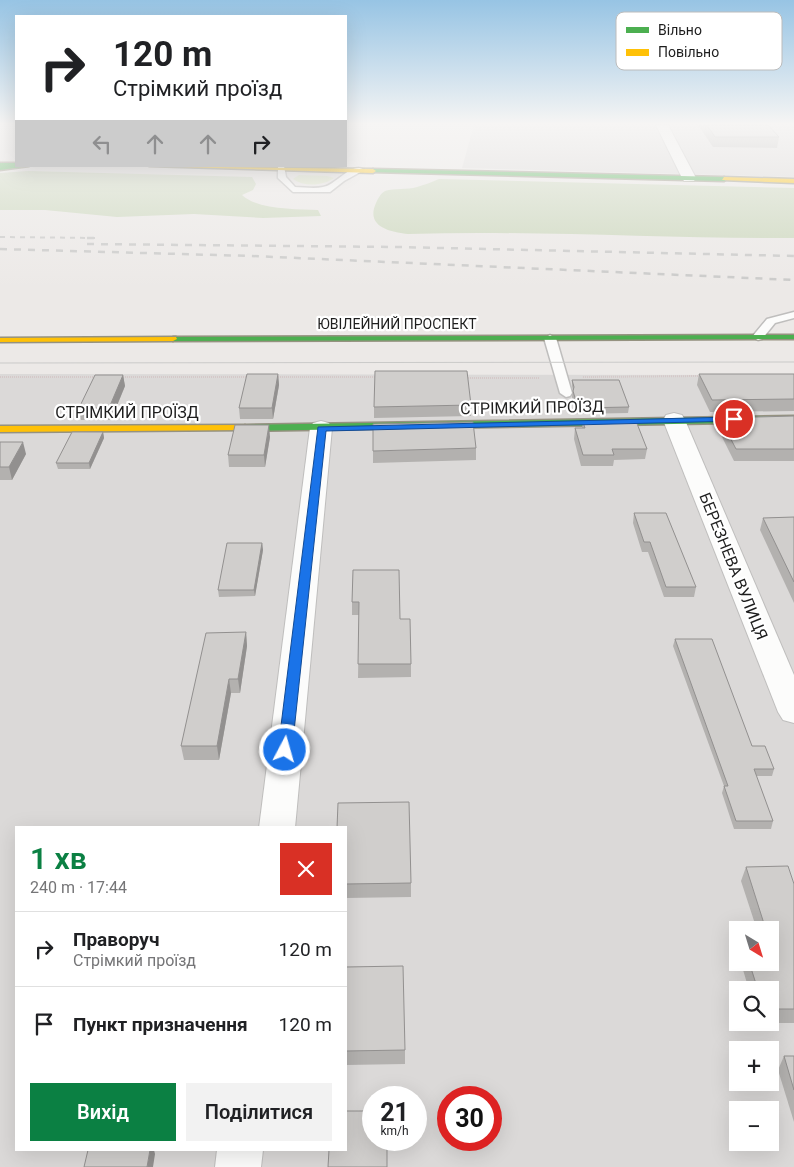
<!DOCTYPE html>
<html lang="uk">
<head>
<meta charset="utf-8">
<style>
  body { margin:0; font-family:Roboto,sans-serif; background:#f2f2f2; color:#202124; height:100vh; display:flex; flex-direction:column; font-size:19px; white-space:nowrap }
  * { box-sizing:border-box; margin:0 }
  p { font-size:16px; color:#757577 }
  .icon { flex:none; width:28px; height:28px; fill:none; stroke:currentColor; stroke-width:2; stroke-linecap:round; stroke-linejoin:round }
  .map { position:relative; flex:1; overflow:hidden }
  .drawer { position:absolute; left:15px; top:826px; width:332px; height:325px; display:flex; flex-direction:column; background:#fff; border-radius:0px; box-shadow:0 5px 20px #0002 }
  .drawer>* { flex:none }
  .top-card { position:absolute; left:15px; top:15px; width:332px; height:152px; border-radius:0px; box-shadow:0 5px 20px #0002; background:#fff; color:#202124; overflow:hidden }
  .needle { width:32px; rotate:142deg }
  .fabs { position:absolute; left:729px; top:921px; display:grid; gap:10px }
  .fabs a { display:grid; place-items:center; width:50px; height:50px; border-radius:0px; background:#fff; box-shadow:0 5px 20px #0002; font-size:25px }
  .speed { position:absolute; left:362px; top:1086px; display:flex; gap:10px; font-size:25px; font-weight:700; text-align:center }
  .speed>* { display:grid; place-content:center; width:65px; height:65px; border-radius:50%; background:#fff; box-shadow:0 5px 20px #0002; line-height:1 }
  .speed small { font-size:12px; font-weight:400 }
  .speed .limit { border:8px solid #d22; background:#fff; color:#111 }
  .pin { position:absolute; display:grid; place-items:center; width:42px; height:42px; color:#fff; margin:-21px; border:2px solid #fff; border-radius:50%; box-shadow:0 1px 5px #0007 }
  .me { position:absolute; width:55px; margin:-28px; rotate:6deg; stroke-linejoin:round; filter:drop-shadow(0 0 4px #0008) }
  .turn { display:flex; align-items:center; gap:18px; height:105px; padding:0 15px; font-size:22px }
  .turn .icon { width:65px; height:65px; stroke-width:2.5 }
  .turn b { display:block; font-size:35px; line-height:42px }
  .lanes { display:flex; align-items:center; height:48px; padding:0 15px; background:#0003; justify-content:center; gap:25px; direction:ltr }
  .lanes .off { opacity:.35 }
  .round { display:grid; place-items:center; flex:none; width:52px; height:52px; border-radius:0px; background:#f2f2f2 }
  .overview { display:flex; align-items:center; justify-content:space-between; height:85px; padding:0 15px }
  h1 { font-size:30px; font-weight:600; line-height:38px; color:#0b8043 }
  .action { display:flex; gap:10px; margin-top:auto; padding:10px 15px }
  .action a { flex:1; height:58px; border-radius:0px; background:#0b8043; color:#fff; font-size:20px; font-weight:600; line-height:58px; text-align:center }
  .action a+a { background:#f2f2f2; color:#202124 }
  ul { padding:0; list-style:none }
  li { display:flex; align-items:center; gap:15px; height:75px; padding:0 15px; border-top:1px solid #e0e0e0 }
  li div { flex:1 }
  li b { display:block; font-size:19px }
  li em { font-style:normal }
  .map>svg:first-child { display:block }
  .residential { fill:#dbd9d8; fill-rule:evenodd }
  .grass { fill:#dee7c8 }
  .forest { fill:#cdd8be }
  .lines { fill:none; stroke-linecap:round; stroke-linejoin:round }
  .lane-casing { stroke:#bfbebd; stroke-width:3 }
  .street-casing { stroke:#bfbebd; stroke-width:2 }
  .fast-casing { stroke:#959280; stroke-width:3 }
  .slow-casing { stroke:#959280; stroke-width:3 }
  .path { stroke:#d5c8c8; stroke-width:2; stroke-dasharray:1 1; stroke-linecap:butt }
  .lane { fill:#fcfcfb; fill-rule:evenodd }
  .street { fill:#fcfcfb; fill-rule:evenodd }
  .fast { fill:#4caf50; fill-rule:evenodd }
  .slow { fill:#ffc107; fill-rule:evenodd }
  .tram { stroke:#cacac9; stroke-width:1 }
  .rail-far1 { stroke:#cacac9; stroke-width:2; stroke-dasharray:5 5; stroke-linecap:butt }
  .rail { stroke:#cacac9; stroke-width:2.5; stroke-dasharray:7 7; stroke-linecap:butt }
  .wall { fill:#b3b1af }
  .shaded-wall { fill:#92908f }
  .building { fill:#d0cecc; stroke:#92908f }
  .route { fill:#1a73e8; stroke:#114b97 }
  .labels { text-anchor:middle; stroke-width:4.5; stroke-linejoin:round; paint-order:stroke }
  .far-street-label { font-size:14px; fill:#1e1e1e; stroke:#fff }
  .street-label { font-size:16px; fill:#1e1e1e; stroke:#fff }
  .key { fill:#fff; stroke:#bcbcbc; stroke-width:1 }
  .key-label { font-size:14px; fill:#1e1e1e }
</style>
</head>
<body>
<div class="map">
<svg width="794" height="1167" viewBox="0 0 794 1167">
  <rect width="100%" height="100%" fill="#ece9e7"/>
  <g class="residential">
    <path d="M474,125h320v52l-332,-9z"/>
    <path d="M0,374l794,1v792h-794zM16,828h330v322h-330zM738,930h32v32h-32zM738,990h32v32h-32zM738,1050h32v32h-32zM374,1098h42v42h-42zM449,1098h42v42h-42zM738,1110h32v32h-32z"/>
  </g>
  <path class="grass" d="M299,175l28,1 7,2c-11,8 -30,9 -41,1z"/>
  <g class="forest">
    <path d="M28,171l224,6 4,7 -3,6 -11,5c16,15 54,14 76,15l3,6 -58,2 -69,-4 -77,3 -72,-7h-45v-37z"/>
    <path d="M439,179l355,9v50c-129,1 -257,-8 -386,-4 -17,-2 -43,-7 -32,-31 2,-4 4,-9 9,-12 10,-3 22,-1 32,-4 7,-2 15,-5 22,-8z"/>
  </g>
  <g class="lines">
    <defs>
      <g id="lane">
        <path d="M278,166h6l2,11 9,10c9,0 19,2 28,0 12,-1 29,-26 41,-17l-20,11 -14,11h-37l-15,-14z"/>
        <path d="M794,312v6l-19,5 -13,16 -4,1 -6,-3 15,-18z"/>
        <path d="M550,335l6,3 16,55 -2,3 -4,1 -6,-4 -16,-55z"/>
      </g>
      <g id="street">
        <path d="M656,125h12l28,53 -2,3h-10l-2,-3z"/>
        <path d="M674,413l8,2 3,5 109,255v48l-11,-3 -5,-8 -115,-292 3,-5z"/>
        <path d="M321,421l8,2 3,5 -37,400h-36l51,-400 3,-5z"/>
        <path d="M217,1150h46l-2,17h-46z"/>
      </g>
      <g id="fast">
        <path d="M0,163h16v3h13l-29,4z"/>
        <path d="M373,169l351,8 3,2 -3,2 -353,-9z"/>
        <path d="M794,335v4l-621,2 -4,-2 4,-2z"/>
        <path d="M794,416v6l-549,9 -5,-3 5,-3z"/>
      </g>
      <g id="slow">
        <path d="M149,166l224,3 3,2 -3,2z"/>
        <path d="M724,177l70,2v4l-72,-3z"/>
        <path d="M176,337l1,2 -4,2 -173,1v-4z"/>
        <path d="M245,425l5,3 -2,2 -248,2v-6z"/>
      </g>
    </defs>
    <use href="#lane" class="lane-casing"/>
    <use href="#street" class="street-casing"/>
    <use href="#fast" class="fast-casing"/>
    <use href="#slow" class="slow-casing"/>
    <g class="path">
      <path d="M0,377h97"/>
      <path d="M121,377h128"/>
      <path d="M276,377h101"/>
      <path d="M583,377l119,-1"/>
      <path d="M466,378h73"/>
    </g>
    <use href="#lane" class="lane"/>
    <use href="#street" class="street"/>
    <use href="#fast" class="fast"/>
    <use href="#slow" class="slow"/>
    <path class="tram" d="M0,363l794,-1"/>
    <path class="rail-far1" d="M0,237l97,1"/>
    <g class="rail">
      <path d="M87,238h10"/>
      <path d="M87,244l311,3 396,9"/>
      <path d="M0,249l252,7 542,24"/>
    </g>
  </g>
  <g class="wall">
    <path d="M698,125h70l11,12 -2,11 -64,-1z"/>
    <path d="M278,374l1,11 -6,34h-33l-1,-11z"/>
    <path d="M699,374h95v37l-84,1 -13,-27z"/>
    <path d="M123,375l2,11 -14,34h-30l-2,-12z"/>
    <path d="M572,380l57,27 -1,6 -51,1 -5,-17 1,-7 -1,-4z"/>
    <path d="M471,405v11l-97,2v-11z"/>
    <path d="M794,416v45h-60l-16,-32 2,-11z"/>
    <path d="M583,422l64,27 -2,10 -31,1 -1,6h-32l-7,-27 1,-11h7z"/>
    <path d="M103,432l1,6 -14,31h-32l-2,-6z"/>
    <path d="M270,437l-5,30h-36l-1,-12z"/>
    <path d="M0,442l26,12 -14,26h-12z"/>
    <path d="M476,448v12l-103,3v-12z"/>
    <path d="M634,513l62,74 -2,10h-30l-16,-45h-6l-9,-29z"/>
    <path d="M794,517v86l-34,-73 3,-12z"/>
    <path d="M262,543l1,7 -8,46 -36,1 -1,-7z"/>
    <path d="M353,570l47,49 11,45v13l-53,1 1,-63h-7v-13z"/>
    <path d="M246,632l1,14 -7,47h-9l-12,67h-35l-3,-14z"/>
    <path d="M675,639l77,107 22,23 -2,7h-16l17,45 -2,8h-37l-12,-36 2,-7 -51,-140z"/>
    <path d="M346,828l65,55v14l-65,1z"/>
    <path d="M746,867l48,17v139h-35l-1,-1h12v-32h-21l-8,-27 29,-1v-32h-13l-16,-49z"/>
    <path d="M346,967l59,83v14l-59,1z"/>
    <path d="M784,1056h10v66l-16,-52z"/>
  </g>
  <g class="shaded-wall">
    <path d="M278,374l1,11 -6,34 -1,-11z"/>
    <path d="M123,375l2,11 -14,34 -2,-12z"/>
    <path d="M269,425l1,12 -5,30 -1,-12z"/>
    <path d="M103,432l1,6 -14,31 -1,-6z"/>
    <path d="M23,442l3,12 -14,26 -3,-13z"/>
    <path d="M262,543l1,7 -8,46 -1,-6z"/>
    <path d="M246,632l1,14 -7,47 -2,-14z"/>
    <path d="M229,679l2,14 -12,67 -2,-14z"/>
    <path d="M150,1150h4l1,4 -2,13h-6z"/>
  </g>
  <g class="building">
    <path d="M707,125h61l11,12h-64z"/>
    <path d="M375,371h92l4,34 -97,2z"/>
    <path d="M247,374h31l-6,34h-33z"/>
    <path d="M699,374h95v25l-82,1z"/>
    <path d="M95,375h28l-14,33h-30z"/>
    <path d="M572,380h47l10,27 -51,1 -5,-17 1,-4z"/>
    <path d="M794,416v33h-58l-16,-31z"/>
    <path d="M636,421l11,28h-35l2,6h-31l-8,-27h10l-2,-6z"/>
    <path d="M473,422l3,26 -103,3v-27z"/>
    <path d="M235,425h34l-5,30h-36z"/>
    <path d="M72,432h31l-14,31h-33z"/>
    <path d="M0,442h23l-14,25h-9z"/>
    <path d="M634,513h32l30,74h-30l-16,-45h-6z"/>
    <path d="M794,517v65l-31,-64z"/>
    <path d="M227,543h35l-8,47h-36z"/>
    <path d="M353,570h46l1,49h10l1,45h-53l1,-62h-7z"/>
    <path d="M246,632l-8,47h-9l-12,67h-36l25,-113z"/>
    <path d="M675,639h37l40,107h13l9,23h-20l19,52h-37l-12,-35h4z"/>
    <path d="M409,802l2,81 -65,1v-56h-9l1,-25z"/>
    <path d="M788,866l6,18v125h-24v-19h-12l-9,-28h21v-14h2l-2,-6v-12h-4l-20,-63z"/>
    <path d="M403,966l2,84 -59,1v-84z"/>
    <path d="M784,1056h10v34z"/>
    <path d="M346,1111h28v29h13v27h-59l1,-17h17z"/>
    <path d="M88,1150h62l-3,17h-63z"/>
  </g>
  <linearGradient id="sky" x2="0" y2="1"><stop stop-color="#97c4e4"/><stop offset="0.43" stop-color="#f6f5f4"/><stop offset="1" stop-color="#f6f5f4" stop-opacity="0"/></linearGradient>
  <rect width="794" height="288" fill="url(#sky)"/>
  <path class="route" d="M734,417l5,2 -2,2 -411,10 -34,319 -2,4h-10l-2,-4 40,-323z"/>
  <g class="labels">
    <g class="far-street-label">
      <text x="397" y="329">ЮВІЛЕЙНИЙ ПРОСПЕКТ</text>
    </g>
    <g class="street-label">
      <text transform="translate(532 407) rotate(-1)" y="6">СТРІМКИЙ ПРОЇЗД</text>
      <text x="127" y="418">СТРІМКИЙ ПРОЇЗД</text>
      <text transform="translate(734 566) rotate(68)" y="6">БЕРЕЗНЕВА ВУЛИЦЯ</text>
    </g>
  </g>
  <rect x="616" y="12" width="166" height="58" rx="8" class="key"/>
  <rect x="626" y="27" width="23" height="6" fill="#4caf50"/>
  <rect x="626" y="49" width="23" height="7" fill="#ffc107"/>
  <g class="key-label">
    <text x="658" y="35">Вільно</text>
    <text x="658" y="57">Повільно</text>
  </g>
</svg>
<div class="fabs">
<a><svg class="needle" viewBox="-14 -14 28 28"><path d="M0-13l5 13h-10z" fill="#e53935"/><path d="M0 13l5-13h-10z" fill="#757577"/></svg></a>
<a><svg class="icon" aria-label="search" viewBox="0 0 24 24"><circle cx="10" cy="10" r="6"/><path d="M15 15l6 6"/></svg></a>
<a>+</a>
<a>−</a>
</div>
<div class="speed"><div>21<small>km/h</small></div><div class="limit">30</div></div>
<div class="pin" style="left:734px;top:419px;background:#d93025"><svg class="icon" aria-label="arrive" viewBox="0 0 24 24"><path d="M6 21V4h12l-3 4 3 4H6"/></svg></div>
<svg class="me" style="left:285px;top:750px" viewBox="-20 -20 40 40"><circle r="17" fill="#1a73e8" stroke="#fff" stroke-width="3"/><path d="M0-11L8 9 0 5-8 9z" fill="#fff"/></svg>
<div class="top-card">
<div class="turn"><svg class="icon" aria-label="right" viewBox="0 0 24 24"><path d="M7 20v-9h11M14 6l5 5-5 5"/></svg><div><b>120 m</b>Стрімкий проїзд</div></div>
<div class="lanes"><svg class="icon off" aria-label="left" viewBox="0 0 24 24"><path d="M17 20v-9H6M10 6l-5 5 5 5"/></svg><svg class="icon off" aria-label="ahead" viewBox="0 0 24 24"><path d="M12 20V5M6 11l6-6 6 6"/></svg><svg class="icon off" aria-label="ahead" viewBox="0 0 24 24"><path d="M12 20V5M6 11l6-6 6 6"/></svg><svg class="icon" aria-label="right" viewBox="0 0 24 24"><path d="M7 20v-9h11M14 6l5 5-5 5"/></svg></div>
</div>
<section class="drawer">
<div class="overview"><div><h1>1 хв</h1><p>240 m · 17:44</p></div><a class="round" style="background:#d93025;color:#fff"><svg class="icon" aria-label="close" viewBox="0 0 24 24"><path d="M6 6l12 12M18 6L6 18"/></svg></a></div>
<ul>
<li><svg class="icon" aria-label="right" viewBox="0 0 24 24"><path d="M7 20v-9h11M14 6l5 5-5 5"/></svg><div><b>Праворуч</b><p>Стрімкий проїзд</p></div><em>120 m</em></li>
<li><svg class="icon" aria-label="arrive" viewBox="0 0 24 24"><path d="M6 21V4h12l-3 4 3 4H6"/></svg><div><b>Пункт призначення</b></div><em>120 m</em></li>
</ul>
<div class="action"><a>Вихід</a><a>Поділитися</a></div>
</section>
</div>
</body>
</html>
